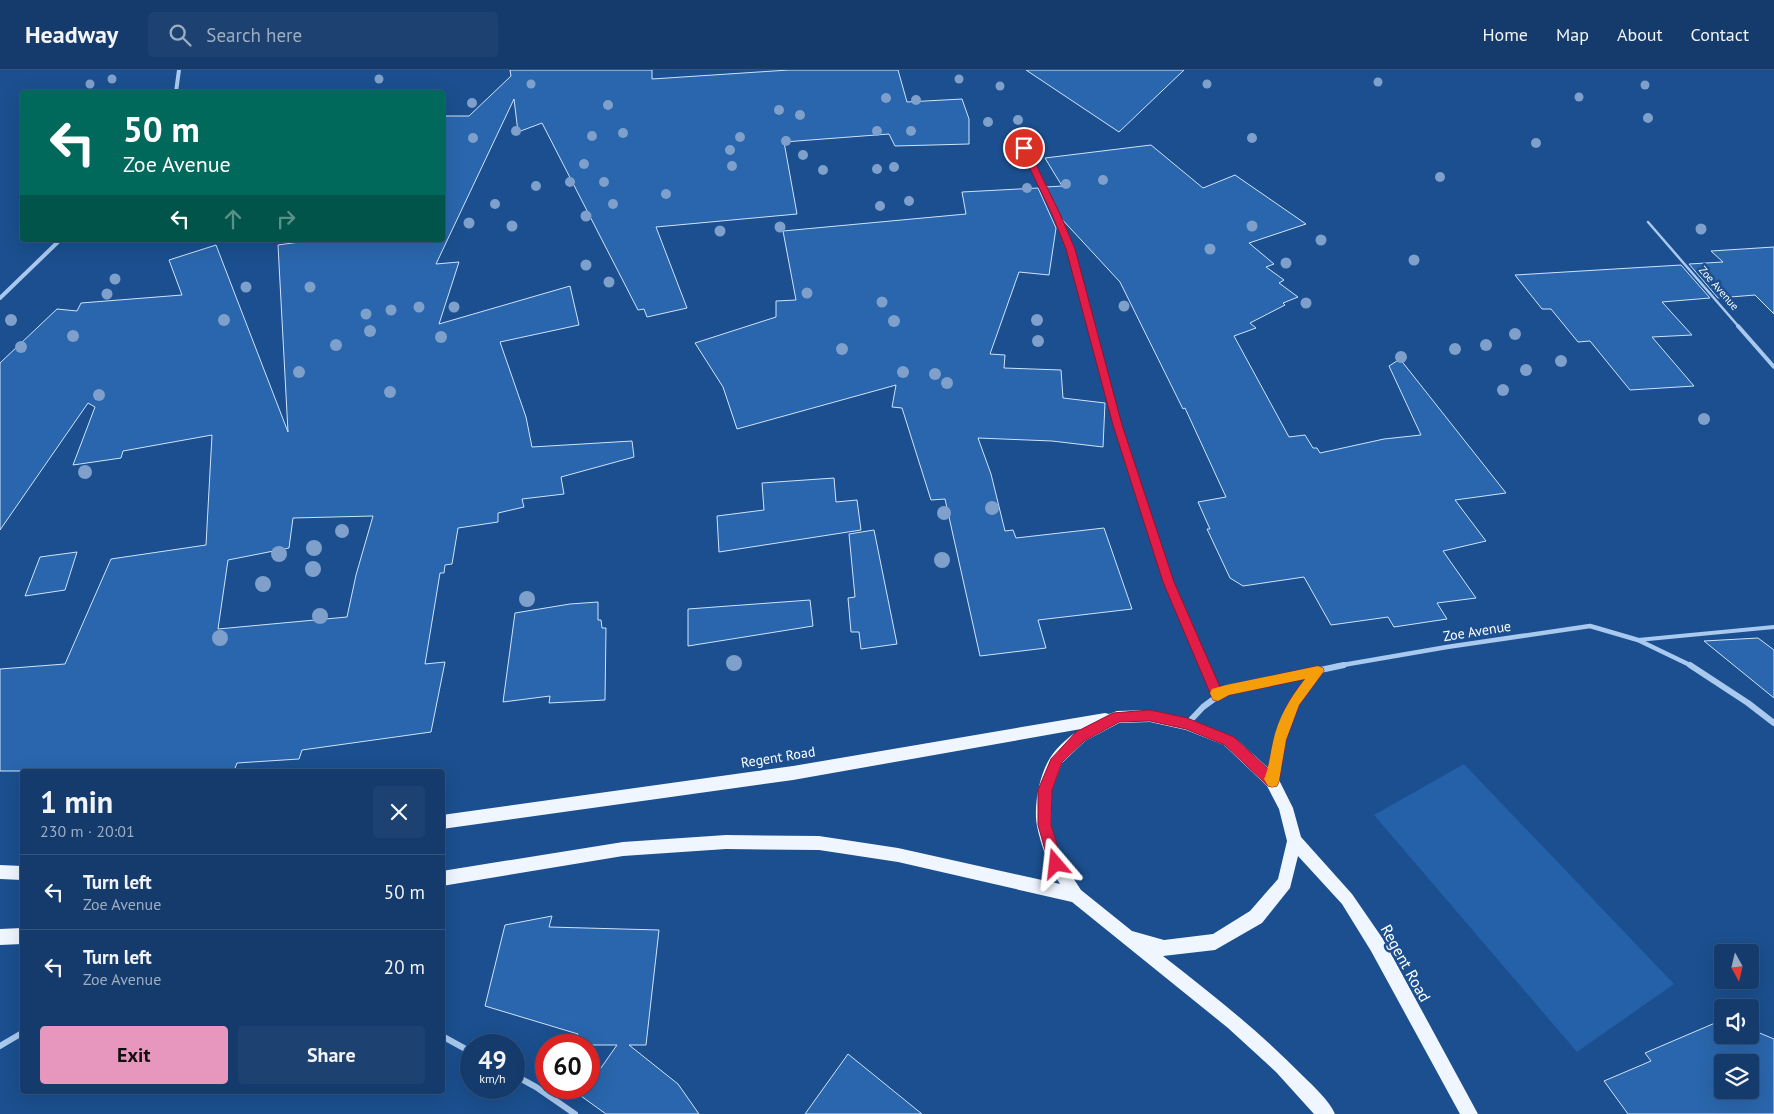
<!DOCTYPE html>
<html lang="en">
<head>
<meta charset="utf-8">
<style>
  body { margin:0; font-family:"PT Sans",sans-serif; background:#1d4271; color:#f1f3f6; height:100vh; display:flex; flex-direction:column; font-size:19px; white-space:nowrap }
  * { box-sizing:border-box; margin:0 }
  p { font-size:16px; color:#9dadc1 }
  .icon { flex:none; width:28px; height:28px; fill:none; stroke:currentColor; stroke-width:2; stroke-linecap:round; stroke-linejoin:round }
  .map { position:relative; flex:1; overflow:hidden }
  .details { position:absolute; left:20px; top:699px; width:425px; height:325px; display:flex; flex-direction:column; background:#143b6b; border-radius:5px; box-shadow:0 5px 20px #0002,0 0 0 1px #33557e }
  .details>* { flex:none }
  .guide { position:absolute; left:20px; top:20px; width:425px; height:152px; border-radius:5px; box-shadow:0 5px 20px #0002,0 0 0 1px #33557e; background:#00695c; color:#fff; overflow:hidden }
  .needle { width:32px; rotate:172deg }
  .controls { position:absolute; left:1714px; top:874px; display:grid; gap:10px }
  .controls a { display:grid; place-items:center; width:45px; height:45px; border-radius:5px; background:#143b6b; box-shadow:0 5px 20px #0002,0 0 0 1px #33557e; font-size:25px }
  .speed { position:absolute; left:460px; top:964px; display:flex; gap:10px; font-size:25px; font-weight:700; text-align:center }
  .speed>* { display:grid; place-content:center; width:65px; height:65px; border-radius:50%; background:#143b6b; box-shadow:0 5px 20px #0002,0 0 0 1px #33557e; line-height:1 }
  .speed small { font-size:12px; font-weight:400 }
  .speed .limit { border:8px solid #d22; background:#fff; color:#111 }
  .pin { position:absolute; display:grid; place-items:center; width:42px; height:42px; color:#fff; margin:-21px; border:2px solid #fff; border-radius:50%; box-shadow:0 1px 5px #0007 }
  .me { position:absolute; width:55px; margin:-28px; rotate:343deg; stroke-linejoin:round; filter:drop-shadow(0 0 4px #0008) }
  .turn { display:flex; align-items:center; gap:18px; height:105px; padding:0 20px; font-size:22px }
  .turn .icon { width:65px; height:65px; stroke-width:2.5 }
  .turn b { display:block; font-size:35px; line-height:42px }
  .lanes { display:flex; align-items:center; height:48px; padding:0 20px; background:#0003; justify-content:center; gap:25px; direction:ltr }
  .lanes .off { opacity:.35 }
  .round { display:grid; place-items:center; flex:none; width:52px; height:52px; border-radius:5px; background:#1d4271 }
  .overview { display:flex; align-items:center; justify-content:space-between; height:85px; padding:0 20px }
  h1 { font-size:30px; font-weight:600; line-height:38px }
  .action { display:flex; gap:10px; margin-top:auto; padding:10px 20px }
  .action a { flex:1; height:58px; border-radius:5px; background:#e797bd; color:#111; font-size:20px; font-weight:600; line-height:58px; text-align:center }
  .action a+a { background:#1d4271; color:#f1f3f6 }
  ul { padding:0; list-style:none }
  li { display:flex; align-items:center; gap:15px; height:75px; padding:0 20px; border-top:1px solid #33557e }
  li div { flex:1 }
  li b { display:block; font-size:19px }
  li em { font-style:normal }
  header { display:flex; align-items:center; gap:30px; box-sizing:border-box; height:70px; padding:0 25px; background:#143b6b; border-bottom:1px solid #33557e }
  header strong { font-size:24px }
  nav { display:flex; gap:28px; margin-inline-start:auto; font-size:18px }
  .search { width:350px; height:45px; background:#1d4271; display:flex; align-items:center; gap:12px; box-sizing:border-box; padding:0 18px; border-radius:5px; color:#9dadc1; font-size:19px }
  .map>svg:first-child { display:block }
  .green { fill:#2461a8 }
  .building { fill:#2a66ad; stroke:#cfe3fa; fill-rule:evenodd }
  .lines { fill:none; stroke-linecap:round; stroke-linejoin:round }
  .lane-far1 { stroke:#a9c9ee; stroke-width:2.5 }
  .lane { stroke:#a9c9ee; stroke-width:4 }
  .street-far2 { stroke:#a9c9ee; stroke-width:4 }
  .street-far1 { stroke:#a9c9ee; stroke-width:4.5 }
  .street { stroke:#a9c9ee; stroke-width:6 }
  .primary { fill:#f0f6ff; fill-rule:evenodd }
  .tree { fill:#7ea0ca }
  .route { fill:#e11d48; stroke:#92132f }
  .slow { fill:#f59e0b }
  .labels { text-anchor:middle; stroke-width:5; stroke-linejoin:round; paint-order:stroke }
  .far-street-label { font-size:11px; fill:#fff; stroke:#1b4f8f }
  .street-label { font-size:14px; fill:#fff; stroke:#1b4f8f }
  .near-street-label { font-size:16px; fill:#fff; stroke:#1b4f8f }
</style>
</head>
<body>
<header>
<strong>Headway</strong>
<div class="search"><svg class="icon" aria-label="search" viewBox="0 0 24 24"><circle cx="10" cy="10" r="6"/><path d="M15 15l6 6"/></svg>Search here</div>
<nav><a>Home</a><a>Map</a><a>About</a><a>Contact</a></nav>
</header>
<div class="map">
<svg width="1774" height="1044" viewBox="0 0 1774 1044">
  <rect width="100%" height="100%" fill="#1b4f8f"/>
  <path class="green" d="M1464,694l210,220 -97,68 -203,-237z"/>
  <g class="building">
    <path d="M510,0h142v9l137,-9h109l9,32 55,-3 7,20v25l-74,2 -6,-12 -105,8 13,72 -141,13 31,81 -40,9 -3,-8 -6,1 -96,-187 -24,9 -4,-33 -78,165 23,-2 -20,62 131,-38 9,39 -79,17 26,75 6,30 100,-6 2,16 -73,20 3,17 -42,5 2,8 -26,6v9l-40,6 -6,36 -7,1 -1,8h-4l-15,91 20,-2 -14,70 -129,18 -3,9 -62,4 -3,8h-234v-102l65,-5 46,-105 95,-14 6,-110 -89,16 -2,7 -48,7 22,-58 -7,-4 -88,127v-167l57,-54 20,2 4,-8 101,-8 -13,-35 47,-15 72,187 -10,-187 36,-5h128v-124h27l42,-40zM373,446l-17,59 -9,42 -129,12 10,-69 61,-12 4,-30z"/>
    <path d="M1026,0h158l-65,62z"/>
    <path d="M1151,75l52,43 32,-13 71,49 -57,19 25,21 -8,3 18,13 -5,3 19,14 -15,6 2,2 -35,18 6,5 -22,8 55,101 16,-2 8,13h4l3,5 64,-14 37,-4 -32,-69 11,-7 106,134 -51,7 31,41 -43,10 33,47 -39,5 10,16 -53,8 -6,-10 -57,8 -27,-48 -61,9 -13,-8 -23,-49h3l-12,-27 28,-5 -41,-89 -2,1 -63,-127 -62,-67 -12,-28 16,-1 -17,-28z"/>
    <path d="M1038,118l18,40 -7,47 -30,-3 -29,82 15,1 -1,13 57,2 2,28 42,5 -2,44 -51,-6 -74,-3 13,36 14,57 8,-1 3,8 88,-10 28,81 -94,11 8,28 -66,8 -35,-157 -14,1 -29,-92 -10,-1 4,-22 -159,44 -14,-42 -28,-44 81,-26v-16l20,-1 -13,-69 183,-17 -4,-22z"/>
    <path d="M1774,177v67l-19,-19 -37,3 -29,-34 34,-2 -12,-11z"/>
    <path d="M1681,195l29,33 -48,4 30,33 -40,2 42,49 -64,4 -40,-49 -12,1 -27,-33h-9l-27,-34z"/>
    <path d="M834,408l2,24 21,-2 4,30 -142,22 -2,-36 47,-6 -2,-27z"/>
    <path d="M874,460l23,114 -36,5 -2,-17h-8l-3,-34 7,-1 -6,-63z"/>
    <path d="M77,482l-12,38 -40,6 15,-39z"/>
    <path d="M810,530l3,26 -125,20v-37z"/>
    <path d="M598,532v18h3l1,8h4l-1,72 -56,3 1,-7 -47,6 12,-89 55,-9z"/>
    <path d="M1758,568l16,12v48l-70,-57z"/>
    <path d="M552,846l-3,11 110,3 -13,115h-17l49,39 21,30h-93l-25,-18 8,-8v-3l28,-40h-46l7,-11 -93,-28 20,-81z"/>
    <path d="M1722,950v15h28v-6l24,10v75h-146l-24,-33 47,-20 -6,-8zM1722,992h28v28h-28z"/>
    <path d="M848,984l74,60h-117z"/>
  </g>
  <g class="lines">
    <path class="lane-far1" d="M1648,152l91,105"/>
    <g class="lane">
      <path d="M1738,256l36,41"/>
      <path d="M1638,570l136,-13"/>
    </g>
    <g class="street-far2">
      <path d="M176,22l3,-22"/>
      <path d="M1024,79l46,100 21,78"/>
      <path d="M0,228l60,-58"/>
    </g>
    <g class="street-far1">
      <path d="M1091,256l27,99 50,157 37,84"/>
      <path d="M1337,596l110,-19 143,-21 48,14 54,26"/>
    </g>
    <g class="street">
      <path d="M1204,595l14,31"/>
      <path d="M1690,595l58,38 26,20"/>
      <path d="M1187,654l16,-17 23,-17 118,-25"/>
      <path d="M1273,709l7,-39 14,-38 24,-30"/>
      <path d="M442,966l29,16"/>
      <path d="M0,976l22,-13"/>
      <path d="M514,1005l22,12 39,27"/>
    </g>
    <g class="primary">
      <path d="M1150,640l37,8 47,19 43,39 16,32 8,29 51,57 31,45 95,175h-18l-89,-163 -29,-47 -44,-48 -8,32 -28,35 -47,27 -52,6c49,38 97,76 140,120 11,11 26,24 32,38h-21l-38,-42 -48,-44 -156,-126 -174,-40 -79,-12 -93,-1 -103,7 -181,30v-15l181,-29 103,-7 93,1 79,12 162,36c-11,-17 -19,-38 -23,-58 -4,-20 3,-55 15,-71 7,-10 20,-21 29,-26l-288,51 -351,49v-14l351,-49 312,-53 4,1 8,-3zM1150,652l36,8 38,15 43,41 12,23 8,32 -9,38 -28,32 -37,23 -49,6 -32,-9 -51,-41 -19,-29 -11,-36 1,-35 10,-27 23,-22 34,-18z"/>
      <path d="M0,795l22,1v14l-22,-1z"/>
      <path d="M22,858v16l-22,1v-16z"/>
    </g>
  </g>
  <g class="tree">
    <circle cx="112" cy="9" r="4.5"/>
    <circle cx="379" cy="9" r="4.5"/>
    <circle cx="959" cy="9" r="4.5"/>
    <circle cx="1378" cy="12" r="4.5"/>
    <circle cx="90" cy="14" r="4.5"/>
    <circle cx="531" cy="14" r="4.5"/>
    <circle cx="1207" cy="14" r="4.5"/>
    <circle cx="1645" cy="15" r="4.5"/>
    <circle cx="1000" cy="16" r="4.5"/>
    <circle cx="1579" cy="27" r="4.5"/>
    <circle cx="886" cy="28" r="5"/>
    <circle cx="916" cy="30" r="5"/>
    <circle cx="472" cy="33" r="5"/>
    <circle cx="608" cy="35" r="5"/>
    <circle cx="779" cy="40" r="5"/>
    <circle cx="800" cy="45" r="5"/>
    <circle cx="1648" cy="48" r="5"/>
    <circle cx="1018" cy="50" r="5"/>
    <circle cx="988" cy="52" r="5"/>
    <circle cx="516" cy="61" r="5"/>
    <circle cx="877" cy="61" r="5"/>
    <circle cx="911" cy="61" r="5"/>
    <circle cx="623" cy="63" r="5"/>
    <circle cx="592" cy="66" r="5"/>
    <circle cx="740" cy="67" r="5"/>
    <circle cx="473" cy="68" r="5"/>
    <circle cx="1252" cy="68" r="5"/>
    <circle cx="786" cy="71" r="5"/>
    <circle cx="1536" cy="73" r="5"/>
    <circle cx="730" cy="80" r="5"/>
    <circle cx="803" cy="85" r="5"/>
    <circle cx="584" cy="94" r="5"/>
    <circle cx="732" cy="96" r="5"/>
    <circle cx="894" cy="97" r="5"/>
    <circle cx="877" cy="99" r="5"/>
    <circle cx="823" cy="100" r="5"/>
    <circle cx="1440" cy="107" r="5"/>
    <circle cx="1103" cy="110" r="5"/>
    <circle cx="570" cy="112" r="5"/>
    <circle cx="604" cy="112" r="5"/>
    <circle cx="1066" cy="114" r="5"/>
    <circle cx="536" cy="116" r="5"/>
    <circle cx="1027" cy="118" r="5"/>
    <circle cx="666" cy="124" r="5"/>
    <circle cx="909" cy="131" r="5"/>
    <circle cx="495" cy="134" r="5"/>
    <circle cx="613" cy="134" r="5"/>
    <circle cx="880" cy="136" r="5"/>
    <circle cx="586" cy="146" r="5.5"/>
    <circle cx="469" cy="153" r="5.5"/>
    <circle cx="512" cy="156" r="5.5"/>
    <circle cx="1252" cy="156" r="5.5"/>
    <circle cx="780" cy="157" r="5.5"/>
    <circle cx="1701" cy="159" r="5.5"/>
    <circle cx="720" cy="161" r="5.5"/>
    <circle cx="1321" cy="170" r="5.5"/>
    <circle cx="1210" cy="179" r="5.5"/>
    <circle cx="1414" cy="190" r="5.5"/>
    <circle cx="1286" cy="193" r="5.5"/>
    <circle cx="586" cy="195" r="5.5"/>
    <circle cx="115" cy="209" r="5.5"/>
    <circle cx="609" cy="212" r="5.5"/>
    <circle cx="246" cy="217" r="5.5"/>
    <circle cx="310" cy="217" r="5.5"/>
    <circle cx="807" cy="223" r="5.5"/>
    <circle cx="107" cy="224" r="5.5"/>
    <circle cx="882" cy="232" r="5.5"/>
    <circle cx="1306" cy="233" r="5.5"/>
    <circle cx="1124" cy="236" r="5.5"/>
    <circle cx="419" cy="237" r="5.5"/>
    <circle cx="454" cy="237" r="5.5"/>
    <circle cx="391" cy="240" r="5.5"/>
    <circle cx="366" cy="244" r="5.5"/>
    <circle cx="11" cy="250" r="6"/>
    <circle cx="224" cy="250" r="6"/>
    <circle cx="1037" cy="250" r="6"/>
    <circle cx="894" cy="251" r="6"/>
    <circle cx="370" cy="261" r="6"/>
    <circle cx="1515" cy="264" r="6"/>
    <circle cx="73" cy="266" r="6"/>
    <circle cx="441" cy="267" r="6"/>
    <circle cx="1038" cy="271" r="6"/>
    <circle cx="336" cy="275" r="6"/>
    <circle cx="1486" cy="275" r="6"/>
    <circle cx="21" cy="277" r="6"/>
    <circle cx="842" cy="279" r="6"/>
    <circle cx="1455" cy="279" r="6"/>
    <circle cx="1401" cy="287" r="6"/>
    <circle cx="1561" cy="291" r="6"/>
    <circle cx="1526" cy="300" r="6"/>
    <circle cx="299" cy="302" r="6"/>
    <circle cx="903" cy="302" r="6"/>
    <circle cx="935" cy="304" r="6"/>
    <circle cx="947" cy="313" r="6"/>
    <circle cx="1503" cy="320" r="6"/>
    <circle cx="390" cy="322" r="6"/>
    <circle cx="99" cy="325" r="6"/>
    <circle cx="1704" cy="349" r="6"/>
    <circle cx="85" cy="402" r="7"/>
    <circle cx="992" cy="438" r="7"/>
    <circle cx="944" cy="443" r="7"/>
    <circle cx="342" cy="461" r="7"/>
    <circle cx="314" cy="478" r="8"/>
    <circle cx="279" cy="484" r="8"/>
    <circle cx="942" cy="490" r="8"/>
    <circle cx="313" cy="499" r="8"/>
    <circle cx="263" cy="514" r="8"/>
    <circle cx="527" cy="529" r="8"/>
    <circle cx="320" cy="546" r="8"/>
    <circle cx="220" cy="568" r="8"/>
    <circle cx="734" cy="593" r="8"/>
  </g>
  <path class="route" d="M1021,77l7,1 32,66 15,35 47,176 52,157 46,105 98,-21 5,2 1,3 -25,34 -13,35 -7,41 -2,5 -5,1 -4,-1 -43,-41 -39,-16 -36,-8 -31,1 -35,19 -22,21 -10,28 -1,35 12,39 -2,5 -5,2 -5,-2 -2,-5 -11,-39v-35l13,-31 25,-27 37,-19 37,-3 37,8 47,19 34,32c7,-37 13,-60 37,-90l-76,16 -11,6 -5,-1 -50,-118 -50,-157 -47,-176 -14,-35 -32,-66z"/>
  <path class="slow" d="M1318,596l5,2 1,3 -25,34 -13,35 -7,41 -2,5 -5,1 -4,-1 -4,-7c5,-11 6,-24 9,-37 5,-24 17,-44 32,-63l-76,16 -11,6 -5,-1 -3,-7 2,-4 14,-4z"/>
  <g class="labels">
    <g class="far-street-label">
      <text transform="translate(1719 218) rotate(49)" y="4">Zoe Avenue</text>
    </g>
    <g class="street-label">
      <text transform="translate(1477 561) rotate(-9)" y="5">Zoe Avenue</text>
      <text transform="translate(778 687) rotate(-9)" y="5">Regent Road</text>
    </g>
    <g class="near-street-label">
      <text transform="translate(1406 893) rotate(61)" y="6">Regent Road</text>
    </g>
  </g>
</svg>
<div class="controls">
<a><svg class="needle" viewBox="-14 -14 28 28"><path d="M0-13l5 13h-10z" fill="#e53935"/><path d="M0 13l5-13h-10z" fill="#9dadc1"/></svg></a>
<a><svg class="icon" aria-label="sound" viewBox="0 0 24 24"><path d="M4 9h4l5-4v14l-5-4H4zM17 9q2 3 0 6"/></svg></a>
<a><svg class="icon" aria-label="layers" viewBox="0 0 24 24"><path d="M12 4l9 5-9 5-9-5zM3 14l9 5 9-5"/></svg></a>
</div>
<div class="speed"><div>49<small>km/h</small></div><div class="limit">60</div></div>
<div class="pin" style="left:1024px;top:78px;background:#d93025"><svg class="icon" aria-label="arrive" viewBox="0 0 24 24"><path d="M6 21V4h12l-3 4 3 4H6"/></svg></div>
<svg class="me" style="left:1056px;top:794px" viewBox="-20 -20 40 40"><path d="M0-17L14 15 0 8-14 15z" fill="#e11d48" stroke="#fff" stroke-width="4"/></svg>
<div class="guide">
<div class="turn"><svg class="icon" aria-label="left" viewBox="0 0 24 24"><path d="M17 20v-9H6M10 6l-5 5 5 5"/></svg><div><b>50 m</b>Zoe Avenue</div></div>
<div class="lanes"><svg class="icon" aria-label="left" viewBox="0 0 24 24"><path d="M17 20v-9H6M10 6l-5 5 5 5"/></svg><svg class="icon off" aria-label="ahead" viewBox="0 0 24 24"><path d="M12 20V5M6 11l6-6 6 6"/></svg><svg class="icon off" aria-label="right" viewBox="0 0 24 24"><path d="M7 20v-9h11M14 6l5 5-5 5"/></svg></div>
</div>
<section class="details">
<div class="overview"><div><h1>1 min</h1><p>230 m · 20:01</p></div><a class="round"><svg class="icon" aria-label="close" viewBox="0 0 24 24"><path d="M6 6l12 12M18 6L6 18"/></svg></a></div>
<ul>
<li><svg class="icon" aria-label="left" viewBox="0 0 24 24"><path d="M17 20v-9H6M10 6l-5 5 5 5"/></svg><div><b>Turn left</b><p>Zoe Avenue</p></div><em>50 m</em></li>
<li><svg class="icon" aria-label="left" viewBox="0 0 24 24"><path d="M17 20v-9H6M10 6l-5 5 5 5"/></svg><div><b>Turn left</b><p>Zoe Avenue</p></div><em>20 m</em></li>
</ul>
<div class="action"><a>Exit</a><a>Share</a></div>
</section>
</div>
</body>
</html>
